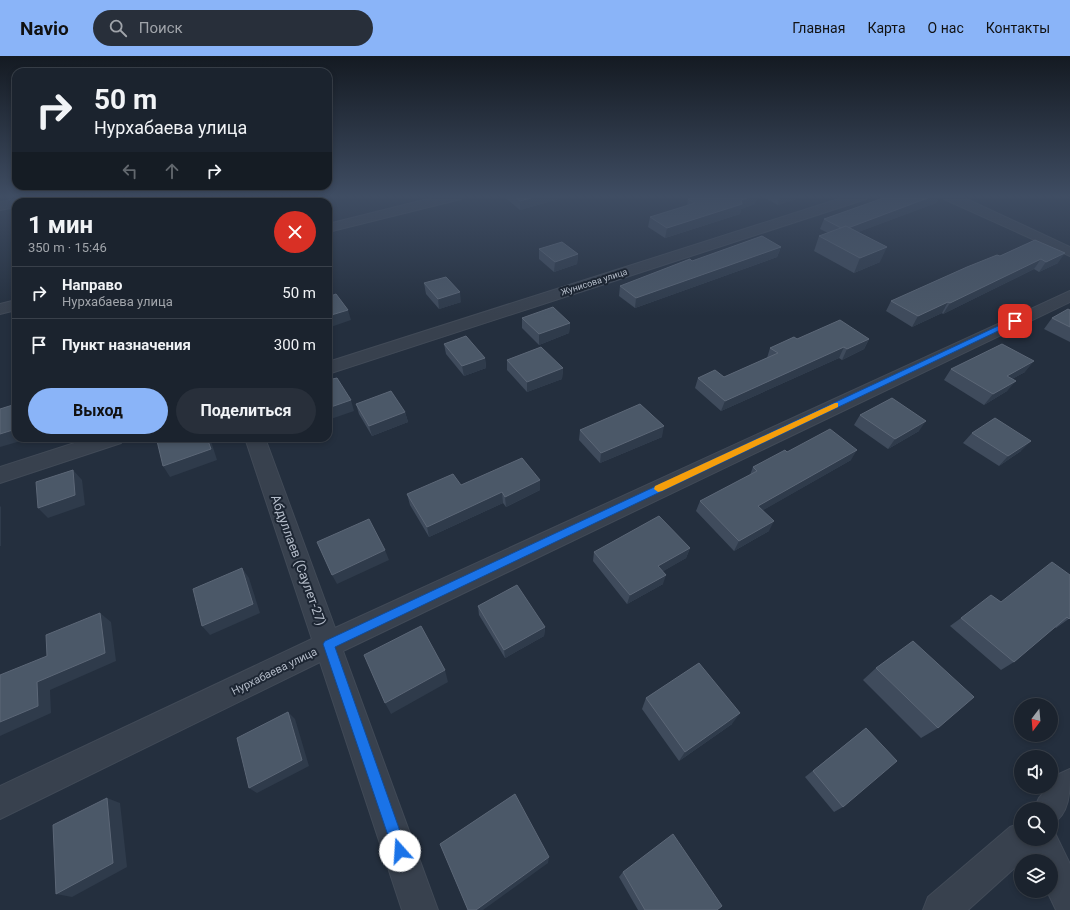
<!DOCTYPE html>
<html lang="ru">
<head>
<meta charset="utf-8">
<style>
  body { margin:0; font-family:Roboto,sans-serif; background:#282f3a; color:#f1f3f6; height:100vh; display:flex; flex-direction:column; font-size:15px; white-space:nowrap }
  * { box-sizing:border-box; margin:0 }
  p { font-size:13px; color:#a0a4aa }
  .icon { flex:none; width:22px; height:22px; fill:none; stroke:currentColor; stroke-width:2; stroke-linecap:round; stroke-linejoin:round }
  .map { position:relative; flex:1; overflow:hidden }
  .drawer { position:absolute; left:12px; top:142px; width:320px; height:244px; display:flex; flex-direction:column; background:#1b232e; border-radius:12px; box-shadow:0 2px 6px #0003,0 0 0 1px #39404a }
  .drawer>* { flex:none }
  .top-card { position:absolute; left:12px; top:12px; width:320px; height:122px; border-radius:12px; box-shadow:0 2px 6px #0003,0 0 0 1px #39404a; background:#1b232e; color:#f1f3f6; overflow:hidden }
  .needle { width:26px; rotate:196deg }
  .controls { position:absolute; left:1014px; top:642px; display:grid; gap:8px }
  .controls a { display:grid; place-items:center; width:44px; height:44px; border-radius:50%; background:#1b232e; box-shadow:0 2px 6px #0003,0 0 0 1px #39404a; font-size:20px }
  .pin { position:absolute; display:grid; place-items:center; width:34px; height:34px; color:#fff; margin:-17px; border-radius:8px; box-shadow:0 2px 6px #0006 }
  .me { position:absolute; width:44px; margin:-22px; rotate:341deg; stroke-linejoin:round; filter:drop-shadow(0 0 3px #0008) }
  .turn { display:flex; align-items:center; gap:14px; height:84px; padding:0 16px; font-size:18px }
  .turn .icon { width:52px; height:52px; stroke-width:2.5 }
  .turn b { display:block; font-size:28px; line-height:34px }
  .lanes { display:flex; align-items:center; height:38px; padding:0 16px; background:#0003; justify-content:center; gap:20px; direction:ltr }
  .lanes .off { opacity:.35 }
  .round { display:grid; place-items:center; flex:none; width:42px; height:42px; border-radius:21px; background:#282f3a }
  .summary { display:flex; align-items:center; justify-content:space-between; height:68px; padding:0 16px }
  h1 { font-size:24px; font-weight:700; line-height:30px }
  .action { display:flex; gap:8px; margin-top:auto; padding:8px 16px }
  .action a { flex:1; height:46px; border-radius:24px; background:#8ab4f8; color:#111; font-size:16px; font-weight:700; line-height:46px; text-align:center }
  .action a+a { background:#282f3a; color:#f1f3f6 }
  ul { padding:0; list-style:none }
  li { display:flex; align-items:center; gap:12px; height:52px; padding:0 16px; border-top:1px solid #39404a }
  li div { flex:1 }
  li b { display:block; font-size:15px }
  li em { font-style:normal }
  header { display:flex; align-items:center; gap:24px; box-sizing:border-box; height:56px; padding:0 20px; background:#8ab4f8; color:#111 }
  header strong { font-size:19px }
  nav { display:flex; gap:22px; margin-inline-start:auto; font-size:14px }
  .search { width:280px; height:36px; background:#282f3a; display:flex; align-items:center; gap:10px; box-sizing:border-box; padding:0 14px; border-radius:22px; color:#a0a4aa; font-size:15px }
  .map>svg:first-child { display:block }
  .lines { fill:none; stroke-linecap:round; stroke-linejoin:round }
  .minor-casing { stroke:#414a57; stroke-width:2 }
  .minor { fill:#38414e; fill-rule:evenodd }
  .wall { fill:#3f4b5c }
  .shaded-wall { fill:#2f3b4b }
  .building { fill:#4b5868; stroke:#5c6777 }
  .route { fill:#1a73e8; stroke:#114b97 }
  .slow { fill:#f59e0b }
  .labels { text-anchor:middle; stroke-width:4; stroke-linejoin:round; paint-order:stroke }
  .far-street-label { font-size:9px; fill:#b4bcc9; stroke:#1d2633 }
  .street-label { font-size:11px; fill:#b4bcc9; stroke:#1d2633 }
  .near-street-label { font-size:13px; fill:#b4bcc9; stroke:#1d2633 }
</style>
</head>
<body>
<header>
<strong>Navio</strong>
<div class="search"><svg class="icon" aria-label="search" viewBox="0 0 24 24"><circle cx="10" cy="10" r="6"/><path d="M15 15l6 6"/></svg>Поиск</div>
<nav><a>Главная</a><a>Карта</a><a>О нас</a><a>Контакты</a></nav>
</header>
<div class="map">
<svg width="1070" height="854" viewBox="0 0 1070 854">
  <rect width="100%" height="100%" fill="#242f3e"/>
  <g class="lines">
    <defs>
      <g id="minor">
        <path d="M35,140h26l-1,3 -16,3h-28v5l-16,3v-8z"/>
        <path d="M159,140h12l3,6h-14z"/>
        <path d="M440,140h22l-1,3 -133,33v-8z"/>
        <path d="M848,140h19l-1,3 -538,175v-12z"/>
        <path d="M943,140h17l110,51v9l-126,-57z"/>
        <path d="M1070,235v11l-727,349 95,259h-36l-82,-248 -320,157v-33l312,-147 -67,-201h20l70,190z"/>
        <path d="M16,244v10l-16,4v-10z"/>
        <path d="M90,382h34l-3,5 -121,40v-16z"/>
        <path d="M1070,713c0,24 0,45 -19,56v-16h-17l5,-11 9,-11h3v-4l8,-9z"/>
        <path d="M1021,767v16h30l1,-12 18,37v46h-14l-9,-19h4v-30h-18l-3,-7 -62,56h-45l5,-13 82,-70z"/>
      </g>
    </defs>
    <use href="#minor" class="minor-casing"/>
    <use href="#minor" class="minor"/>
  </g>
  <g class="wall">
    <path d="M503,140h66l-49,14z"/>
    <path d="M761,140h44l-27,9z"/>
    <path d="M889,140h51l-4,7 -78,29 22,30 -26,11 -40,-22 5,-15 9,-3 -8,-4 4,-10z"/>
    <path d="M688,143l67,5 -14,5 -1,5 -75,24 -17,-11 2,-10 37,-11z"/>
    <path d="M1035,184l23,23 -19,9 -5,-3 -91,45 -1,-1 -30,14 -26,-16 5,-10 109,-45z"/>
    <path d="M781,191l-4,10 -142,51 -16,-12 1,-10 72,-25z"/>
    <path d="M539,193l39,5 -1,10 -23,8 -15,-13z"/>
    <path d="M424,227l37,19 -22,7 -13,-15z"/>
    <path d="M1070,254v32l-26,-13 8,-11z"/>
    <path d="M522,262l48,5 -1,10 -30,12 -17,-17z"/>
    <path d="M797,283h72l-5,10 -22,11 -3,-2 -118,53 -26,-23 3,-10 26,-1 43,-19 3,-10z"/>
    <path d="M444,288l41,14 1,10 -22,8 -18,-22z"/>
    <path d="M507,304l56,8 -1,11 -35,13 -20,-22z"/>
    <path d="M951,313l74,3 -13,7 -5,12 -23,14 -40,-25z"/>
    <path d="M356,348l49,8 3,10 -36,14 -13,-22z"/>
    <path d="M860,359l59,16 -31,18 -34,-24z"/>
    <path d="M580,374l82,7 -62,26 -21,-23z"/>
    <path d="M972,377l49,18 -22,15 -36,-23z"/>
    <path d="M787,396l64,8 -88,50 6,21 -35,20 -38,-40 4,-10 50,-26 3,-8z"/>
    <path d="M540,424v10l-34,17 -3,-4 -74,34 -19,-32 -3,-11 54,-9z"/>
    <path d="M690,492l-4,10 -23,13v13l-36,20 -34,-43 1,-9z"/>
    <path d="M1001,546l69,16 -14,10 -1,-1 -41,35 -13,8 -51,-44 11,-8z"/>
    <path d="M478,550l67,21 -1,9 -39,22 -26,-43z"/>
    <path d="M876,612l62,60 -17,10 -58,-58z"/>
    <path d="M646,642l86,26 -53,37 -37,-52z"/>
    <path d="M866,672l-23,79 -9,5 -29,-35z"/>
    <path d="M623,816l94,38h-79l-19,-33z"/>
  </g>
  <g class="shaded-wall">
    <path d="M538,140h31l-49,14v-9z"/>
    <path d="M754,140h4l-3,8 -14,5 -1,5 -75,24 2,-10 74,-28z"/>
    <path d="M780,140h25l-27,9z"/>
    <path d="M933,140h7l-4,7 -96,36 4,-10z"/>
    <path d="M781,191l-4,10 -142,51 1,-10z"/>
    <path d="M887,191l-7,15 -26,11 6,-15z"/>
    <path d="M1065,197l-7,10 -19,9 7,-10z"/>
    <path d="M578,198l-1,10 -23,8 1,-10z"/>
    <path d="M1041,203l-7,10 -91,45 7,-11z"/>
    <path d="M460,236l1,10 -22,7 -1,-10z"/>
    <path d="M948,246l-6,11 -30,14 6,-11z"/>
    <path d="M348,254l3,10 -23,8v-12z"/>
    <path d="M570,267l-1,10 -30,12v-11z"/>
    <path d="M869,283l-5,10 -22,11 5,-11z"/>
    <path d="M844,291l-5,11 -118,53 4,-10z"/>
    <path d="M485,302l1,10 -22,8 -2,-10z"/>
    <path d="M1034,305l-9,11 -26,14 8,-10z"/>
    <path d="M563,312l-1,11 -35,13v-10z"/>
    <path d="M1016,325l-9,10 -23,14 9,-11z"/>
    <path d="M351,344l3,11 -26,9v-12z"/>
    <path d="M405,356l3,10 -36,14 -3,-10z"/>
    <path d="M926,365l-7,10 -31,18 7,-10z"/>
    <path d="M664,370l-2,11 -62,26 1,-10z"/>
    <path d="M16,373v9h15l-31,9v-13z"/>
    <path d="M207,382h3l7,22 -47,17 -7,-11z"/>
    <path d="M1031,385l-10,10 -22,15 9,-10z"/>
    <path d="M857,394l-6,10 -98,56 5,-10z"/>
    <path d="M73,414l9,10 3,25 -37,13 -10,-10z"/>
    <path d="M540,424v10l-34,17 -1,-10z"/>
    <path d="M502,436l1,11 -74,34 -2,-10z"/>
    <path d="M0,450l1,1v39h-1z"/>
    <path d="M774,465l-5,10 -35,20 5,-10z"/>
    <path d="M690,492l-4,10 -31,18 3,-10z"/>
    <path d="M385,494l4,10 -52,24 -5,-9z"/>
    <path d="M242,512l7,10 11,35 -50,22 -8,-9z"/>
    <path d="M666,519l-3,9 -36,20 3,-9z"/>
    <path d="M100,557l11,9 5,39 -66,29 1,23 -51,23v-14z"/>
    <path d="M545,571l-1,9 -39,22 -1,-8z"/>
    <path d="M445,614l3,12 -57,32 -6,-11z"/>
    <path d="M288,656l7,7 14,47 -52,27 -8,-5z"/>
    <path d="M740,657l-8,11 -53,37 6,-9z"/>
    <path d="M107,742l13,5 7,64 -55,30 -16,-3z"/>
    <path d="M549,801l-1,6 -65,47h-7z"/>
  </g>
  <g class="building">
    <path d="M514,140h24l-18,5z"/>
    <path d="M699,140h55l-13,4 1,4 -75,24 -17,-11 45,-14 -7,-4z"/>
    <path d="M889,140h44l-85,32 -2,-2 -5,2 -17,-9z"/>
    <path d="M846,170l41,21 -27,11 -41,-22z"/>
    <path d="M762,180l19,11 -145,51 -16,-12 70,-27 2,2z"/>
    <path d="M1035,184l30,13 -19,9 -5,-3 -91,44 -2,-1 -30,14 -27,-15 76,-34 30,-12 3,1z"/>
    <path d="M562,186l16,12 -23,8 -16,-13z"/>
    <path d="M446,221l14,15 -22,7 -14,-16z"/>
    <path d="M336,238l12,16 -20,6v-19z"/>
    <path d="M553,251l17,16 -31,11 -17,-16z"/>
    <path d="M1068,253l2,1v17l-18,-9z"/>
    <path d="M840,264l29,19 -22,10 -3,-2 -119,54 -27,-23 17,-8 9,7 54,-24 -8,-5 24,-11 3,2z"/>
    <path d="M466,280l19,22 -23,8 -18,-22z"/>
    <path d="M1002,288l32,17 -27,15 9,5 -23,13 -42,-25z"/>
    <path d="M541,291l22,21 -36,14 -20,-22z"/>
    <path d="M337,322l14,22 -23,8v-28z"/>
    <path d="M391,335l14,21 -36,14 -13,-22z"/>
    <path d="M892,342l34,23 -31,18 -35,-24z"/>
    <path d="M16,348v25l-16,5v-25z"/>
    <path d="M640,348l24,22 -63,27 -21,-23z"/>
    <path d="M995,362l36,23 -23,15 -36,-23z"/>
    <path d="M830,373l27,21 -99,56 16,15 -35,20 -39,-40 57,-30 -4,-4 32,-17 2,2z"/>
    <path d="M165,382h42l4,11 -48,17 -6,-25z"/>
    <path d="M522,402l18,22 -35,17 -3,-5 -75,35 -20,-33 46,-20 8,11z"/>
    <path d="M73,414l2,25 -37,13 -2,-26z"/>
    <path d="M659,460l31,32 -32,18 8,9 -36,20 -36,-43z"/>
    <path d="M369,463l16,31 -53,25 -15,-33z"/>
    <path d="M1052,506l18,13v43l-1,1 -2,-2 -53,45 -53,-44 30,-23 10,7z"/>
    <path d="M242,512l11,36 -51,22 -9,-37z"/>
    <path d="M517,529l28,42 -41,23 -26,-44z"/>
    <path d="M100,557l5,40 -68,29 1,24 -38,16v-47l47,-19 -1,-21z"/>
    <path d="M421,570l24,44 -60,33 -21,-48z"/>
    <path d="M913,585l61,56 -36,31 -62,-60z"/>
    <path d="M699,607l41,50 -55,39 -39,-54z"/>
    <path d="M288,656l14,48 -53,28 -12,-50z"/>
    <path d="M866,672l31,33 -54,46 -30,-36z"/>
    <path d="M515,738l34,63 -73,53h-8l-28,-66z"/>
    <path d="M107,742l6,65 -57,31 -3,-69z"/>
    <path d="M673,778l49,72 -5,4h-72l-22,-38z"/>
  </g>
  <linearGradient id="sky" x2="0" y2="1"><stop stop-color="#141a22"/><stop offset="0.54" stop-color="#3f4d63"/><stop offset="1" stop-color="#3f4d63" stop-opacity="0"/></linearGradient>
  <rect width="1070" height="260" fill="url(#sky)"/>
  <path class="route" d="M1013,263l6,2 -684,326 72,204 -2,5 -5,2 -5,-2 -72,-212 2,-3z"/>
  <path class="slow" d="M835,347h3v4l-176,84 -4,1 -4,-3 1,-3z"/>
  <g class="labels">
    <g class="far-street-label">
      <text transform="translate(594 226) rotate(-18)" y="3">Жунисова улица</text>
    </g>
    <g class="street-label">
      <text transform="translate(274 615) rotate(-26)" y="4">Нурхабаева улица</text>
    </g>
    <g class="near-street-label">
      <text transform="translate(299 504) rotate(70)" y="5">Абдуллаев (Саулет-27)</text>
    </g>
  </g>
</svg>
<div class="controls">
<a><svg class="needle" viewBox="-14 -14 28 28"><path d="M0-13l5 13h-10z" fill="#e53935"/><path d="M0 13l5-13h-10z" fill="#a0a4aa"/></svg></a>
<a><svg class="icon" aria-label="sound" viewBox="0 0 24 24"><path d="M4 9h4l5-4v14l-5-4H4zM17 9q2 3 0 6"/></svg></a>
<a><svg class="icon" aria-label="search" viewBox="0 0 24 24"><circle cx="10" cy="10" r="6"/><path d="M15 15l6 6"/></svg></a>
<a><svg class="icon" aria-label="layers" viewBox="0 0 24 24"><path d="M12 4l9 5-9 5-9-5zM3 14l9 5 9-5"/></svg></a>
</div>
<div class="pin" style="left:1015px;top:265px;background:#d93025"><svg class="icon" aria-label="arrive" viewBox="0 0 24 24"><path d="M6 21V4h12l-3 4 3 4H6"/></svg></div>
<svg class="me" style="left:400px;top:795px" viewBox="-20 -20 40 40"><circle r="19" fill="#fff"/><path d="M0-13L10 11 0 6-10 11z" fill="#1a73e8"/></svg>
<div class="top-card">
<div class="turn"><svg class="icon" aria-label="right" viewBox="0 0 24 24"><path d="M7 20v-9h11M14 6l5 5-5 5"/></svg><div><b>50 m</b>Нурхабаева улица</div></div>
<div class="lanes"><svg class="icon off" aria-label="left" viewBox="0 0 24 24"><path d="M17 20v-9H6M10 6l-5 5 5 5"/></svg><svg class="icon off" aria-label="ahead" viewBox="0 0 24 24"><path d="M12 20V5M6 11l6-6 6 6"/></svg><svg class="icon" aria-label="right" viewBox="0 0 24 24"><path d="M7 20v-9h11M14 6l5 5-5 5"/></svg></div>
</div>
<section class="drawer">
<div class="summary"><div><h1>1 мин</h1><p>350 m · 15:46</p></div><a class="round" style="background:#d93025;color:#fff"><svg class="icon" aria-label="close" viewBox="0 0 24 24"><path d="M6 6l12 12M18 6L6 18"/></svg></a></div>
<ul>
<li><svg class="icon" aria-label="right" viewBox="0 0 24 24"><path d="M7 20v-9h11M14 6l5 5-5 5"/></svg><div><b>Направо</b><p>Нурхабаева улица</p></div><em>50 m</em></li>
<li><svg class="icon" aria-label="arrive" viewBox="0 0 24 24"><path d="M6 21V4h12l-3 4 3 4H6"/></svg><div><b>Пункт назначения</b></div><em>300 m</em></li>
</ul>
<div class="action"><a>Выход</a><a>Поделиться</a></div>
</section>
</div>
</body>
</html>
